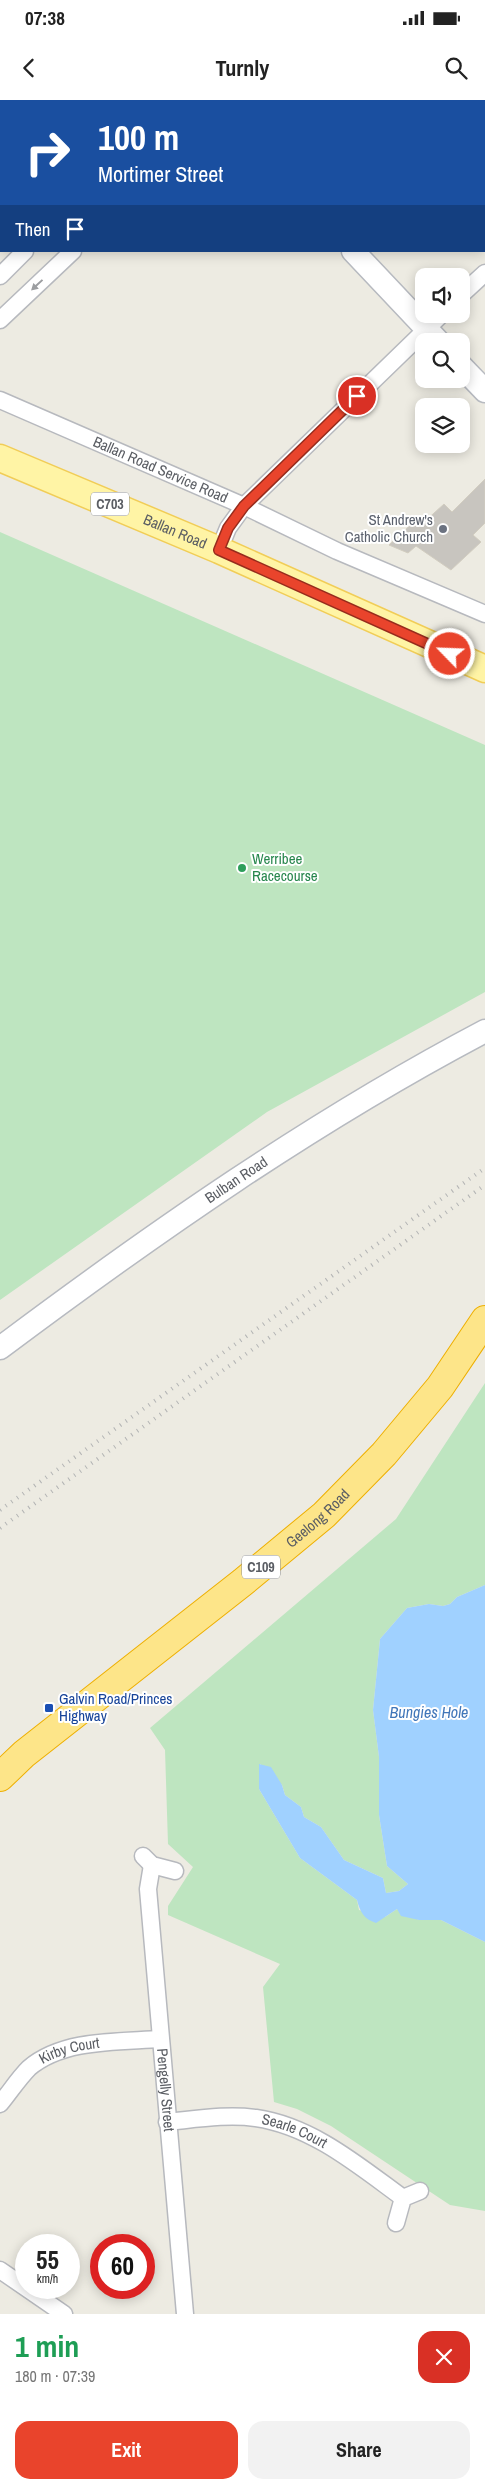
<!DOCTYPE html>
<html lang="en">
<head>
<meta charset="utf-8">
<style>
  body { margin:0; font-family:"Archivo Narrow",sans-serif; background:#f2f2f2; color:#222; height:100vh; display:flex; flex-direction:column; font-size:19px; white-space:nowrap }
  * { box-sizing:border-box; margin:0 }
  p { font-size:16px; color:#767676 }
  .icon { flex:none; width:28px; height:28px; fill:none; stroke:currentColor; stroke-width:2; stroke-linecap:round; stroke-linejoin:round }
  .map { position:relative; height:2214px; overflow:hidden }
  .side { display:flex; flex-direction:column; background:#fff; flex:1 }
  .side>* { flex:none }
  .banner { position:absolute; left:0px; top:0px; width:485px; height:152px; box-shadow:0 2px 12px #0003; background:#1a4fa0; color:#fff; overflow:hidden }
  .tools { position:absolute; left:415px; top:168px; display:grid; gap:10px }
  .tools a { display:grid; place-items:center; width:55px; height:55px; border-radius:10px; background:#fff; box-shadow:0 2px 12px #0003; font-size:25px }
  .speed { position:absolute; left:15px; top:2134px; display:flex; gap:10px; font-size:25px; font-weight:700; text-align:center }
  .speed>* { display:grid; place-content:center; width:65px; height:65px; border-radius:50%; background:#fff; box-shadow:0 2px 12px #0003; line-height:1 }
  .speed small { font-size:12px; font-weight:400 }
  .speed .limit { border:8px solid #d22; background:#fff; color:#111 }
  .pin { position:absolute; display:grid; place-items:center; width:42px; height:42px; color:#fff; margin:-21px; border:2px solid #fff; border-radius:50%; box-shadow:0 1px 5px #0007 }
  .me { position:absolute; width:55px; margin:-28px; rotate:294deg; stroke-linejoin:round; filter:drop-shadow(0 0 4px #0008) }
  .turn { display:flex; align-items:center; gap:18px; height:105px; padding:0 15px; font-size:22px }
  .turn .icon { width:65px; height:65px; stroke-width:2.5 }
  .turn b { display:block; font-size:35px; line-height:42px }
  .then { display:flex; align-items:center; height:48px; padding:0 15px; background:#0003; gap:10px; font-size:19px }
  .round { display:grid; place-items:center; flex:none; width:52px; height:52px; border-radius:15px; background:#f2f2f2 }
  .headline { display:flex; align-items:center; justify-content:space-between; height:85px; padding:0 15px }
  h1 { font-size:30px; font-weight:700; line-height:38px; color:#1e9e55 }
  .action { display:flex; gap:10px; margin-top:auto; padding:10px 15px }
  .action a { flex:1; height:58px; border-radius:15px; background:#e9442c; color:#fff; font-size:20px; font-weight:700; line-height:58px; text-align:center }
  .action a+a { background:#f2f2f2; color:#222 }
  .status { display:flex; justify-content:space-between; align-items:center; height:35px; padding:0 25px; background:#fff; direction:ltr }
  .status svg { height:14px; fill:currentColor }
  header { display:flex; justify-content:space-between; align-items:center; height:65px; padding:0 15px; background:#fff; font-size:22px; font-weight:700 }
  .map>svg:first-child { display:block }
  .green { fill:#bee5c0 }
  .water { fill:#a0d1ff }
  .building { fill:#c8c5bf; stroke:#d2cdc0 }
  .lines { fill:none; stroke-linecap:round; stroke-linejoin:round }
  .street-casing { stroke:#b7b9be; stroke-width:19 }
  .secondary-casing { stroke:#b7bac0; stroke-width:25 }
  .primary-casing { stroke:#f1cd57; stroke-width:29 }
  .highway-casing { stroke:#eeaf01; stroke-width:30 }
  .street { stroke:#fff; stroke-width:16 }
  .secondary { stroke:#fff; stroke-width:22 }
  .primary { stroke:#fff4a5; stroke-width:26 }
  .highway { stroke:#fde589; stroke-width:28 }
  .rail { stroke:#b3b4b4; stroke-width:4; stroke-dasharray:1 6; stroke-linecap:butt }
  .oneway { fill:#9c9ea1 }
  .route-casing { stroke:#972c1d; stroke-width:12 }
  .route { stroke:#e9442c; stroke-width:9 }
  .worship-dot { fill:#6b7280; stroke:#fff; stroke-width:2 }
  .leisure-dot { fill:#2e9e5b; stroke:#fff; stroke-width:2 }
  .transit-dot { fill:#1a4fb4; stroke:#fff; stroke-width:2 }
  .labels { text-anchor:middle; stroke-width:4; stroke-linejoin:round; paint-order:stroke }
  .shield { fill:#fff; stroke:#8c8e92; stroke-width:1 }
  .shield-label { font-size:14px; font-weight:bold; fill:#5a5d63 }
  .street-label { font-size:15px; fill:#5a5d63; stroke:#fff }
  .worship-label { font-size:15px; fill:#5b616d; stroke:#fff; text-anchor:end }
  .leisure-label { font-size:15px; fill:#27864d; stroke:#fff; text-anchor:start }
  .transit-label { font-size:15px; fill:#164399; stroke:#fff; text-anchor:start }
  .water-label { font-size:16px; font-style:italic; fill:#4076b9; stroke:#fff }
</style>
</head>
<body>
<div class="status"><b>07:38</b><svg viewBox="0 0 49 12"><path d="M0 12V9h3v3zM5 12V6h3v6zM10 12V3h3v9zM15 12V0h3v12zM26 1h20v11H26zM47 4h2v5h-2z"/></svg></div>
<header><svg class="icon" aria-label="back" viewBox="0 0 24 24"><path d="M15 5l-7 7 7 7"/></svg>Turnly<svg class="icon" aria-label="search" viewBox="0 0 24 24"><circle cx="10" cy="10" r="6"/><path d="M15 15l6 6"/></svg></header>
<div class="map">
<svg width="485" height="2214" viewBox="0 0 485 2214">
  <rect width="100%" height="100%" fill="#edebe2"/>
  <g class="green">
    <path d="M0,432l485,213v247l-218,120 -267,188z"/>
    <path d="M485,1283v202l-28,12 -7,7 -7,2 -14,-2 -22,4 -27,31 -7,71 6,47v58l8,51 21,18 -9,7 -13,2 -3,-15 -39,-18 -23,-33 -17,-10 -3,-10 -16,-12 -3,-10 -22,-21 -1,25 41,69 57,42 2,10 26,7 12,-8 22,11h22l44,22v269l-35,-6 -119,-79 -34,-17 -23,-7 -11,-115 17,-23 -112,-49v-9l25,-39 -25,-23 -3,-94 -15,-22 246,-209z"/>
  </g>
  <path class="water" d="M485,1485v357l-44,-22h-22l-18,-4 -4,-7 -21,14c-12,-4 -16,-11 -19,-23l-57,-42 -41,-69v-25l12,3 11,18 3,10 16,12 3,10 17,10 23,33 39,18 3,15 13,-2 9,-7 -21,-18 -8,-51v-58l-6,-47 7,-71 27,-31 22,-4 14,2 7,-2 7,-7z"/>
  <path class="building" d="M485,379v44l-12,12 8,7 -30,28 -35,-24 -8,7 -19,-8 29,-27 5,5 21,-19 8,8z"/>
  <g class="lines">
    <defs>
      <g id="street">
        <path d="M180,1l1,-1"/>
        <path d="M229,1l2,-1"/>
        <path d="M0,176l25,-25"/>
        <path d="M461,195l24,-22"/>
        <path d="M0,220l73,-69"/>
        <path id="s1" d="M0,300l244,106 93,45 148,63"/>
        <path d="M219,450l9,-22 16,-22 198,-192"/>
        <path d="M143,1756l9,9 23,6"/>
        <path id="s2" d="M152,1765l-4,24 37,425"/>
        <path id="s3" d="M0,2004c10,-12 18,-25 29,-36 34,-29 89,-26 131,-29"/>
        <path id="s4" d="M167,2022c30,-3 60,-8 89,-4 56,8 103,48 147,80"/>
        <path d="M396,2123l7,-25 17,-7"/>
        <path d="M0,2170l64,44"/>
      </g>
      <g id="secondary">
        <path d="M208,0l1,1"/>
        <path d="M353,151l85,90"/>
        <path d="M461,266l24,25"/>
        <path id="s5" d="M0,1248c155,-116 314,-227 485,-317"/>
      </g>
      <g id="primary">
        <path id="s6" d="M0,358l219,92 266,119"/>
      </g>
      <g id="highway">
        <path id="s7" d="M0,1677l24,-23 219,-172 81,-67 60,-61 56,-67 45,-67"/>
      </g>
    </defs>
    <use href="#street" class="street-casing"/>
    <use href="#secondary" class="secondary-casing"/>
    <use href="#primary" class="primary-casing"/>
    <use href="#highway" class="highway-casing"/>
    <use href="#street" class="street"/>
    <use href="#secondary" class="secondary"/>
    <use href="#primary" class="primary"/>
    <use href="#highway" class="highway"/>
    <g class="rail">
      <path d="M0,1410l485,-342"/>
      <path d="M0,1428l485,-343"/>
    </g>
  </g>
  <defs><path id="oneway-solid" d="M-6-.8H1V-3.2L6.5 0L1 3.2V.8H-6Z" transform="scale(1.25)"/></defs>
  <use class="oneway" href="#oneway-solid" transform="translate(37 185) rotate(137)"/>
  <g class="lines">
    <defs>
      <path id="route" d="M357,296l-113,110 -16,22 -9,22 231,104"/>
    </defs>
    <use href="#route" class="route-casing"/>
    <use href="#route" class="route"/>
  </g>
  <circle class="worship-dot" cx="443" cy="429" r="5"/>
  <circle class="leisure-dot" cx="242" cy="768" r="5"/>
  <rect class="transit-dot" x="44" y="1603" width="10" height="10" rx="2.5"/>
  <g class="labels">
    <g class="shield">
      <rect x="91" y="392.5" width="38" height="23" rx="4"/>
      <rect x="242" y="1455.5" width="38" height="23" rx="4"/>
    </g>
    <g class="shield-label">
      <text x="110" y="409">C703</text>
      <text x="261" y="1472">C109</text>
    </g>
    <g class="street-label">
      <text dy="5" stroke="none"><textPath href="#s1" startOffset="175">Ballan Road Service Road</textPath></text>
      <text dy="5" stroke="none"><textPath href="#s6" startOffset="190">Ballan Road</textPath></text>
      <text dy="5" stroke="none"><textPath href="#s5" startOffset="290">Bulban Road</textPath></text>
      <text dy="5" stroke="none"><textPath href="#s7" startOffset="410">Geelong Road</textPath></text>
      <text dy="5" stroke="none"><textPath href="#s3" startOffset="91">Kirby Court</textPath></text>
      <text dy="5" stroke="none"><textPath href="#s2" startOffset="226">Pengelly Street</textPath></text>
      <text dy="5" stroke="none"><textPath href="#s4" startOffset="130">Searle Court</textPath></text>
    </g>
    <g class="worship-label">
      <text x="433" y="425">St Andrew's<tspan x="433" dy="17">Catholic Church</tspan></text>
    </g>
    <g class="leisure-label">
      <text x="252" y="764">Werribee<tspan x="252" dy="17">Racecourse</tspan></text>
    </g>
    <g class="transit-label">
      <text x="59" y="1604">Galvin Road/Princes<tspan x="59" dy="17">Highway</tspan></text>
    </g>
    <g class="water-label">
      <text x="429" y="1618">Bungies Hole</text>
    </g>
  </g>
</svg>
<div class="tools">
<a><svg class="icon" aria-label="sound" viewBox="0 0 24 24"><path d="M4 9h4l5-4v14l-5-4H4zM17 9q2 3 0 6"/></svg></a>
<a><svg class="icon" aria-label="search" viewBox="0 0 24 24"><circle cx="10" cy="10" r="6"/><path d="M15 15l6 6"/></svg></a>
<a><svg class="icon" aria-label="layers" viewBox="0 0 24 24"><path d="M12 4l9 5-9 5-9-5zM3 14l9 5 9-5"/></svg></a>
</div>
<div class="speed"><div>55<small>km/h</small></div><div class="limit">60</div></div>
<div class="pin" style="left:357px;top:296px;background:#d93025"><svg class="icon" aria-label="arrive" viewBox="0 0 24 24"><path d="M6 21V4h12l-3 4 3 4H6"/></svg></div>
<svg class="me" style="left:450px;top:554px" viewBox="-20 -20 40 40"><circle r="17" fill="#e9442c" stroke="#fff" stroke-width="3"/><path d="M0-11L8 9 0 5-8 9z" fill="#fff"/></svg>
<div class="banner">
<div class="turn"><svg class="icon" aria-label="right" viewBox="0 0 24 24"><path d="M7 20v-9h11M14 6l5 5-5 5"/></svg><div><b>100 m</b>Mortimer Street</div></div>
<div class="then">Then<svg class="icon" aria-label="arrive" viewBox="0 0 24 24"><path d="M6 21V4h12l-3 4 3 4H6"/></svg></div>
</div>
</div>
<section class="side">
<div class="headline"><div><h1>1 min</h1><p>180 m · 07:39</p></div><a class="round" style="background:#d93025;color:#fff"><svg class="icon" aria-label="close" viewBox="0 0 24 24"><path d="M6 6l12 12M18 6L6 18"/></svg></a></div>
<div class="action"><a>Exit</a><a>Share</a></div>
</section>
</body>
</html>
